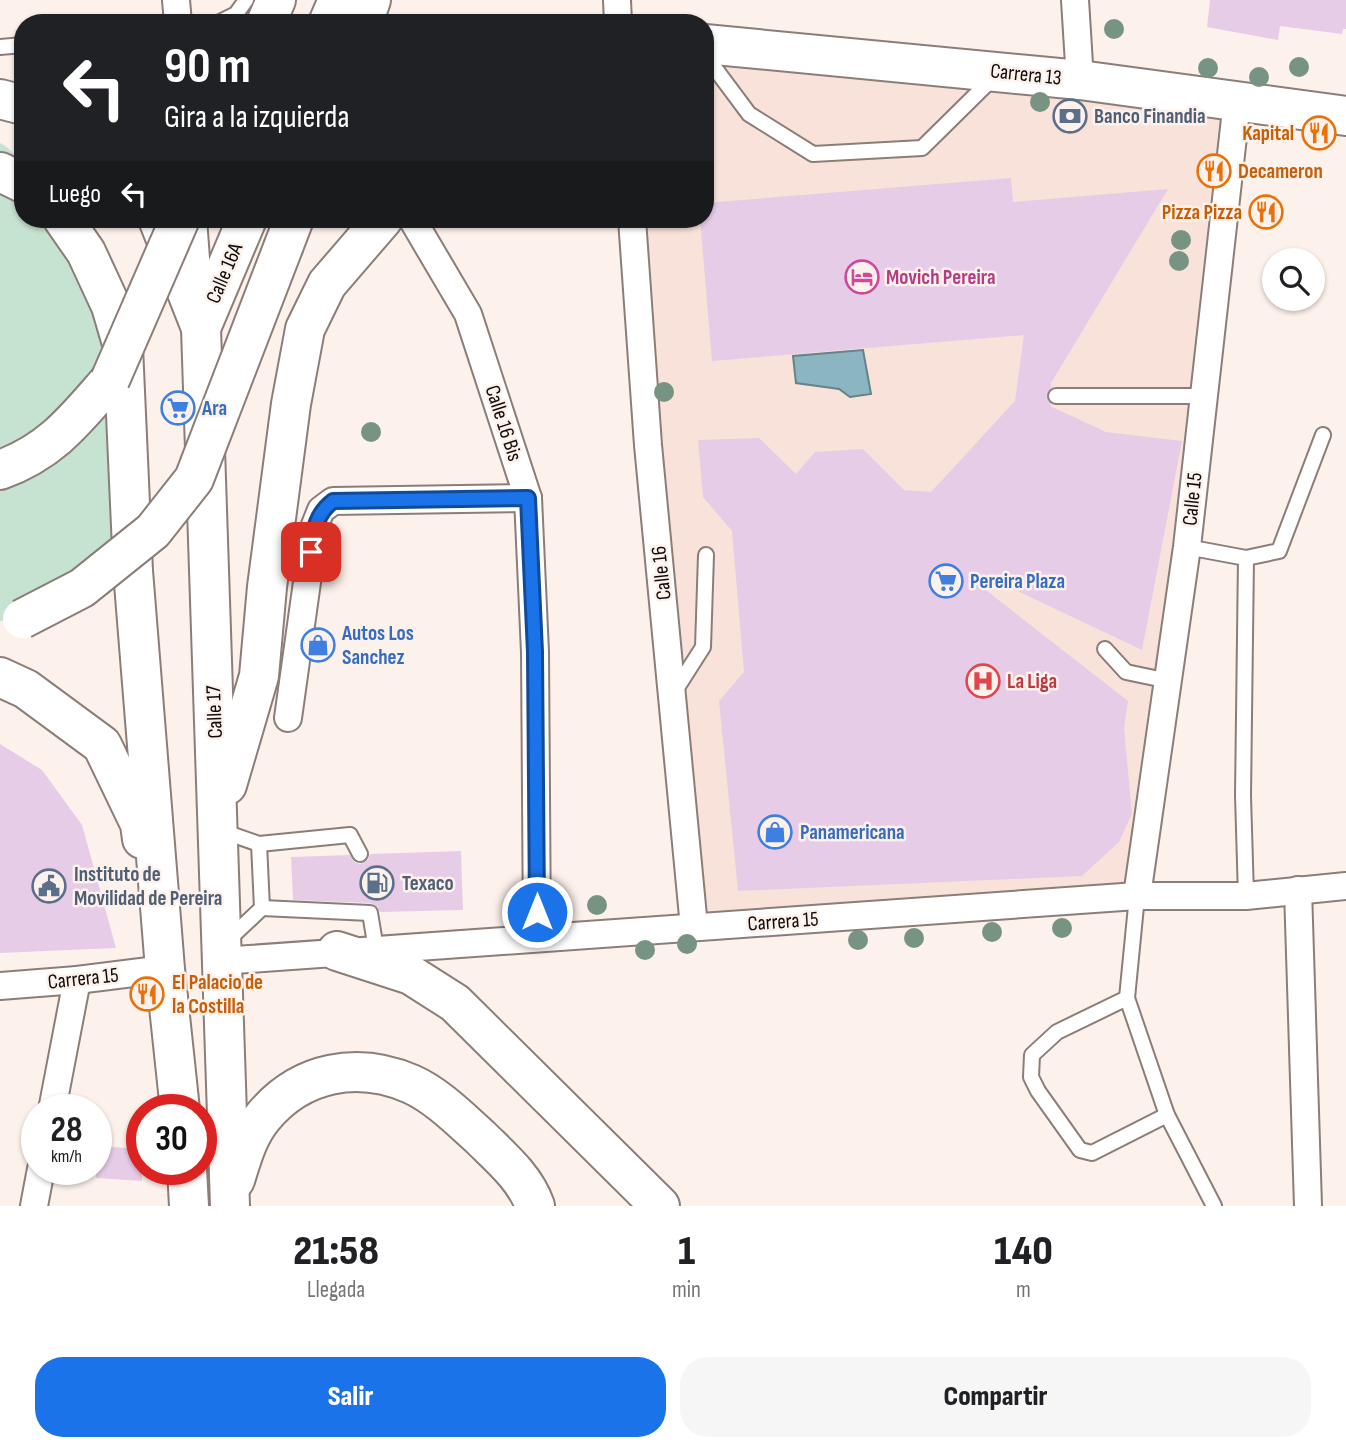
<!DOCTYPE html>
<html lang="es">
<head>
<meta charset="utf-8">
<style>
  body { margin:0; font-family:"Sofia Sans Condensed",sans-serif; background:#f6f6f6; color:#202124; height:100vh; display:flex; flex-direction:column; font-size:26px; white-space:nowrap }
  * { box-sizing:border-box; margin:0 }
  p { font-size:23px; color:#757577 }
  .icon { flex:none; width:38px; height:38px; fill:none; stroke:currentColor; stroke-width:2; stroke-linecap:round; stroke-linejoin:round }
  .map { position:relative; height:1206px; overflow:hidden }
  .drawer { display:flex; flex-direction:column; background:#fff; flex:1 }
  .drawer>* { flex:none }
  .guide { position:absolute; left:14px; top:14px; width:700px; height:214px; border-radius:28px; box-shadow:0 2px 5px #0004; background:#202124; color:#fff; overflow:hidden }
  .tools { position:absolute; left:1262px; top:248px; display:grid; gap:14px }
  .tools a { display:grid; place-items:center; width:63px; height:63px; border-radius:50%; background:#fff; box-shadow:0 2px 5px #0004; font-size:35px }
  .speed { position:absolute; left:21px; top:1094px; display:flex; gap:14px; font-size:35px; font-weight:700; text-align:center }
  .speed>* { display:grid; place-content:center; width:91px; height:91px; border-radius:50%; background:#fff; box-shadow:0 2px 5px #0004; line-height:1 }
  .speed small { font-size:18px; font-weight:400 }
  .speed .limit { border:10px solid #d22; background:#fff; color:#111 }
  .pin { position:absolute; display:grid; place-items:center; width:60px; height:60px; color:#fff; margin:-30px; border-radius:14px; box-shadow:0 4px 10px #0006 }
  .me { position:absolute; width:77px; margin:-38px; rotate:0deg; stroke-linejoin:round; filter:drop-shadow(0 0 5px #0008) }
  .turn { display:flex; align-items:center; gap:24px; height:147px; padding:0 35px; font-size:32px }
  .turn .icon { width:91px; height:91px; stroke-width:2.5 }
  .turn b { display:block; font-size:49px; line-height:60px }
  .then { display:flex; align-items:center; height:66px; padding:0 35px; background:#0003; gap:14px; font-size:26px }
  .eta { display:flex; justify-content:space-evenly; align-items:center; height:119px; text-align:center }
  .eta b { font-size:42px; font-weight:800; line-height:49px }
  .button { display:flex; gap:14px; margin-top:auto; padding:14px 35px }
  .button a { flex:1; height:80px; border-radius:28px; background:#1a73e8; color:#fff; font-size:28px; font-weight:800; line-height:80px; text-align:center }
  .button a+a { background:#f6f6f6; color:#202124 }
  .map>svg:first-child { display:block }
  .built { fill:#f9e2d9 }
  .green { fill:#c6e2d0 }
  .water { fill:#8cb5c2; stroke:#66828a; stroke-width:2 }
  .building { fill:#e7cce8 }
  .lines { fill:none; stroke-linecap:round; stroke-linejoin:round }
  .lane-casing { stroke:#8b7d78; stroke-width:18 }
  .street-casing { stroke:#8b7d78; stroke-width:30 }
  .secondary-casing { stroke:#8b7d78; stroke-width:42 }
  .primary-casing { stroke:#8b7d78; stroke-width:42 }
  .lane { stroke:#fff; stroke-width:14 }
  .street { stroke:#fff; stroke-width:26 }
  .secondary { stroke:#fff; stroke-width:38 }
  .primary { stroke:#fff; stroke-width:38 }
  .primary-bridge-casing { stroke:#8b7d78; stroke-width:42; stroke-linecap:butt }
  .primary-bridge { stroke:#fff; stroke-width:38 }
  .tree { fill:#779381 }
  .route-casing { stroke:#114b97; stroke-width:18 }
  .route { stroke:#1a73e8; stroke-width:12 }
  .labels { text-anchor:middle; stroke-width:5; stroke-linejoin:round; paint-order:stroke }
  .street-label { font-size:21px; fill:#0f0a09; stroke:#fdf1ec }
  .service-label { font-size:21px; font-weight:bold; fill:#4e5e75; stroke:#fdf1ec; text-anchor:start }
  .food-label { font-size:21px; font-weight:bold; fill:#c56008; stroke:#fdf1ec; text-anchor:end }
  .hotel-label { font-size:21px; font-weight:bold; fill:#b23c85; stroke:#fdf1ec; text-anchor:start }
  .shop-label { font-size:21px; font-weight:bold; fill:#366cbe; stroke:#fdf1ec; text-anchor:start }
  .health-label { font-size:21px; font-weight:bold; fill:#be3a42; stroke:#fdf1ec; text-anchor:start }
</style>
</head>
<body>
<div class="map">
<svg width="1346" height="1206" viewBox="0 0 1346 1206">
  <rect width="100%" height="100%" fill="#fdf1ec"/>
  <path class="built" d="M705,44l532,57 -100,795 -443,31 -62,-708h73z"/>
  <path class="green" d="M0,143c29,15 23,47 23,76h40l46,88 22,241 -109,71 -22,2z"/>
  <path class="water" d="M863,350l8,44 -21,3 -11,-8 -43,-6 -3,-27z"/>
  <g class="building">
    <path d="M1210,0h136v29h-3l-1,5 -62,-8 -2,14 -71,-13z"/>
    <path d="M1011,178l2,24 155,-13 -117,194v5l-5,7 6,12 54,25 76,9 -40,209 -158,-75 -6,9 150,117 -4,27 8,86 -13,28 -37,34 -344,15 -19,-190 25,-29 -12,-141 -29,-34 -5,-57 61,-2 37,36 19,-22 48,-3 41,41 27,2 84,-91 9,-66 -312,26 -12,-142h5v-16z"/>
    <path d="M0,744l42,26 40,55 34,123 -116,5z"/>
    <path d="M461,851l2,59 -83,2 -3,-5 -7,-4 -77,-3 -2,-43 59,-2 4,7 6,2 8,-4 2,-6z"/>
    <path d="M96,1146l46,3v32l-46,-3z"/>
  </g>
  <g class="lines">
    <defs>
      <g id="lane">
        <path d="M218,23l18,-9 10,-14"/>
        <path d="M0,47l23,-2"/>
        <path d="M705,55l44,59 64,40 109,-6 72,-71"/>
        <path d="M1056,396h147"/>
        <path d="M1187,547l59,11"/>
        <path d="M1105,649l21,23 43,9"/>
        <path d="M673,694l30,-47 3,-92"/>
        <path d="M219,830l40,14 3,64 -35,33"/>
        <path d="M259,844l91,-9 10,19"/>
        <path d="M1137,896l-10,102 40,117 47,91"/>
        <path d="M1246,896l-3,-100 3,-238 33,-7 44,-116"/>
        <path d="M262,908l108,5 6,36"/>
        <path d="M1127,998l-70,34 -25,23 -1,22 7,14 42,59 12,3 75,-38"/>
      </g>
      <g id="street">
        <path d="M176,0l2,23"/>
        <path d="M617,0l1,23"/>
        <path d="M1075,0l5,80"/>
        <path d="M193,219l6,79"/>
        <path d="M412,219l56,95 60,184 7,154 2,286"/>
        <path d="M632,219l16,226 46,482"/>
        <path d="M288,718l27,-193 6,-15 12,-9 195,-3"/>
        <path d="M1298,890l10,316"/>
        <path d="M1137,896l50,-349 50,-446"/>
        <path d="M221,961l916,-65h109l100,-10"/>
        <path d="M0,986l77,-6 88,-11"/>
        <path d="M52,1110l25,-130"/>
        <path d="M34,1206l7,-37"/>
      </g>
      <g id="secondary">
        <path d="M705,44l375,36 266,36"/>
        <path d="M337,951l74,24 44,28 205,203"/>
      </g>
      <g id="primary">
        <path d="M266,23l10,-23"/>
        <path d="M328,23l10,-23"/>
        <path d="M363,23l8,-23"/>
        <path d="M0,99l23,6"/>
        <path d="M0,172l23,11"/>
        <path d="M63,219l23,33 25,54 12,41 10,224 32,398 15,141"/>
        <path d="M158,219l43,109 29,878"/>
        <path d="M284,245l10,-26"/>
        <path d="M201,328l46,-109"/>
        <path d="M0,470c52,-19 75,-50 110,-90"/>
        <path d="M0,677l26,12 76,56 38,79 2,15"/>
        <path d="M227,785l32,-109 8,-89 24,-183 14,-75 22,-45 56,-65"/>
        <path d="M187,1169l2,37"/>
        <path d="M235,1180c7,-22 13,-45 28,-63 38,-46 95,-56 148,-33 25,11 48,34 68,52 20,20 46,41 56,70"/>
      </g>
    </defs>
    <use href="#lane" class="lane-casing"/>
    <use href="#street" class="street-casing"/>
    <use href="#secondary" class="secondary-casing"/>
    <use href="#primary" class="primary-casing"/>
    <use href="#lane" class="lane"/>
    <use href="#street" class="street"/>
    <use href="#secondary" class="secondary"/>
    <use href="#primary" class="primary"/>
    <defs>
      <g id="primary-bridge">
        <path d="M110,380l70,-161"/>
        <path d="M22,619l60,-31 71,-57 41,-52 90,-234"/>
      </g>
    </defs>
    <use href="#primary-bridge" class="primary-bridge-casing"/>
    <use href="#primary-bridge" class="primary-bridge"/>
  </g>
  <g class="tree">
    <circle cx="1114" cy="29" r="10"/>
    <circle cx="1299" cy="67" r="10"/>
    <circle cx="1208" cy="68" r="10"/>
    <circle cx="1259" cy="77" r="10"/>
    <circle cx="1040" cy="102" r="10"/>
    <circle cx="1181" cy="240" r="10"/>
    <circle cx="1179" cy="261" r="10"/>
    <circle cx="664" cy="392" r="10"/>
    <circle cx="371" cy="432" r="10"/>
    <circle cx="597" cy="905" r="10"/>
    <circle cx="1062" cy="928" r="10"/>
    <circle cx="992" cy="932" r="10"/>
    <circle cx="914" cy="938" r="10"/>
    <circle cx="858" cy="940" r="10"/>
    <circle cx="687" cy="944" r="10"/>
    <circle cx="645" cy="950" r="10"/>
  </g>
  <g class="lines">
    <defs>
      <path id="route" d="M311,552c3,-21 4,-37 22,-51l195,-3 7,154 2,260"/>
    </defs>
    <use href="#route" class="route-casing"/>
    <use href="#route" class="route"/>
  </g>
  <defs>
    <symbol id="bank-ring" viewBox="-11 -11 22 22"><circle r="9.5" fill="#fdf1ec" stroke="#5c6f8a" stroke-width="1.5"/><path d="M-6-4H6V4H-6ZM0-2.3a2.3 2.3 0 1 0 0 4.6a2.3 2.3 0 1 0 0-4.6Z" fill="#5c6f8a"/></symbol>
    <symbol id="restaurant-ring" viewBox="-11 -11 22 22"><circle r="9.5" fill="#fdf1ec" stroke="#e8710a" stroke-width="1.5"/><path d="M-5-6h1v4h1v-4h1v4h1v-4h1v5L-1.5 .5V6h-2V.5L-5-1ZM5-6V6H3V1.5H1.5Q1.5-4 5-6Z" fill="#e8710a"/></symbol>
    <symbol id="hotel-ring" viewBox="-11 -11 22 22"><circle r="9.5" fill="#fdf1ec" stroke="#d1479c" stroke-width="1.5"/><path d="M-6-4.5h1.5V1H6V5H4.5V3h-9V5H-6ZM-4 0a1.8 1.8 0 1 1 3.6 0ZM.5 0V-2.5h3Q6-2.5 6 0Z" fill="#d1479c"/></symbol>
    <symbol id="supermarket-ring" viewBox="-11 -11 22 22"><circle r="9.5" fill="#fdf1ec" stroke="#3f7fe0" stroke-width="1.5"/><path d="M-6-5.5h2.5l.6 2H6L4.5 2H-2.5L-4.4-4H-6ZM-1.5 3.2a1.3 1.3 0 1 0 .1 0ZM3 3.2a1.3 1.3 0 1 0 .1 0Z" fill="#3f7fe0"/></symbol>
    <symbol id="shop-ring" viewBox="-11 -11 22 22"><circle r="9.5" fill="#fdf1ec" stroke="#3f7fe0" stroke-width="1.5"/><path d="M-5-2.5h2.3a2.7 3.5 0 0 1 5.4 0H5L5.5 6h-11ZM-1.5-2.5h3a1.5 2.3 0 0 0-3 0Z" fill="#3f7fe0"/></symbol>
    <symbol id="hospital-ring" viewBox="-11 -11 22 22"><circle r="9.5" fill="#fdf1ec" stroke="#e0444e" stroke-width="1.5"/><path d="M-5-5h3v3.5h4V-5h3V5h-3V1.5h-4V5h-3Z" fill="#e0444e"/></symbol>
    <symbol id="fuel-ring" viewBox="-11 -11 22 22"><circle r="9.5" fill="#fdf1ec" stroke="#5c6f8a" stroke-width="1.5"/><path d="M-5.5-6h7V0h2V4h1.3V-2.5L3-4.5l.8-.8L6-3V5H2.5V1h-1V6h-7ZM-4.2-4.7v3.2H.2V-4.7Z" fill="#5c6f8a"/></symbol>
    <symbol id="civic-ring" viewBox="-11 -11 22 22"><circle r="9.5" fill="#fdf1ec" stroke="#5c6f8a" stroke-width="1.5"/><path d="M-.6-6.5H3V-4.5H.6V-3L4-1V1h2V6H-6V1h2V-1L-.6-3ZM-1.2 2.5V6h2.4V2.5Z" fill="#5c6f8a"/></symbol>
  </defs>
  <g fill-rule="evenodd">
    <use href="#bank-ring" x="1051" y="97" width="38" height="38"/>
    <use href="#restaurant-ring" x="1300" y="114" width="38" height="38"/>
    <use href="#restaurant-ring" x="1195" y="152" width="38" height="38"/>
    <use href="#restaurant-ring" x="1247" y="193" width="38" height="38"/>
    <use href="#hotel-ring" x="843" y="258" width="38" height="38"/>
    <use href="#supermarket-ring" x="159" y="389" width="38" height="38"/>
    <use href="#supermarket-ring" x="927" y="562" width="38" height="38"/>
    <use href="#shop-ring" x="299" y="626" width="38" height="38"/>
    <use href="#hospital-ring" x="964" y="662" width="38" height="38"/>
    <use href="#shop-ring" x="756" y="813" width="38" height="38"/>
    <use href="#fuel-ring" x="358" y="864" width="38" height="38"/>
    <use href="#civic-ring" x="30" y="867" width="38" height="38"/>
    <use href="#restaurant-ring" x="128" y="975" width="38" height="38"/>
  </g>
  <g class="labels">
    <g class="street-label">
      <text transform="translate(1026 74) rotate(6)" y="7">Carrera 13</text>
      <text transform="translate(224 273) rotate(-67)" y="7">Calle 16A</text>
      <text transform="translate(504 423) rotate(72)" y="7">Calle 16 Bis</text>
      <text transform="translate(1192 499) rotate(-84)" y="7">Calle 15</text>
      <text transform="translate(661 573) rotate(-96)" y="7">Calle 16</text>
      <text transform="translate(214 712) rotate(-92)" y="7">Calle 17</text>
      <text transform="translate(783 921) rotate(-4)" y="7">Carrera 15</text>
      <text transform="translate(83 978) rotate(-6)" y="7">Carrera 15</text>
    </g>
    <g class="service-label">
      <text x="1094" y="123">Banco Finandia</text>
      <text x="74" y="881">Instituto de<tspan x="74" dy="24">Movilidad de Pereira</tspan></text>
      <text x="402" y="890">Texaco</text>
    </g>
    <g class="food-label">
      <text x="1294" y="140">Kapital</text>
      <text x="1238" y="178" text-anchor="start">Decameron</text>
      <text x="1242" y="219">Pizza Pizza</text>
      <text x="172" y="989" text-anchor="start">El Palacio de<tspan x="172" dy="24">la Costilla</tspan></text>
    </g>
    <g class="hotel-label">
      <text x="886" y="284">Movich Pereira</text>
    </g>
    <g class="shop-label">
      <text x="202" y="415">Ara</text>
      <text x="970" y="588">Pereira Plaza</text>
      <text x="342" y="640">Autos Los<tspan x="342" dy="24">Sanchez</tspan></text>
      <text x="800" y="839">Panamericana</text>
    </g>
    <g class="health-label">
      <text x="1007" y="688">La Liga</text>
    </g>
  </g>
</svg>
<div class="tools">
<a><svg class="icon" aria-label="search" viewBox="0 0 24 24"><circle cx="10" cy="10" r="6"/><path d="M15 15l6 6"/></svg></a>
</div>
<div class="speed"><div>28<small>km/h</small></div><div class="limit">30</div></div>
<div class="pin" style="left:311px;top:552px;background:#d93025"><svg class="icon" aria-label="arrive" viewBox="0 0 24 24"><path d="M6 21V4h12l-3 4 3 4H6"/></svg></div>
<svg class="me" style="left:537px;top:912px" viewBox="-20 -20 40 40"><circle r="17" fill="#1a73e8" stroke="#fff" stroke-width="3"/><path d="M0-11L8 9 0 5-8 9z" fill="#fff"/></svg>
<div class="guide">
<div class="turn"><svg class="icon" aria-label="left" viewBox="0 0 24 24"><path d="M17 20v-9H6M10 6l-5 5 5 5"/></svg><div><b>90 m</b>Gira a la izquierda</div></div>
<div class="then">Luego<svg class="icon" aria-label="left" viewBox="0 0 24 24"><path d="M17 20v-9H6M10 6l-5 5 5 5"/></svg></div>
</div>
</div>
<section class="drawer">
<div class="eta">
<div><b>21:58</b><p>Llegada</p></div>
<div><b>1</b><p>min</p></div>
<div><b>140</b><p>m</p></div>
</div>
<div class="button"><a>Salir</a><a>Compartir</a></div>
</section>
</body>
</html>
